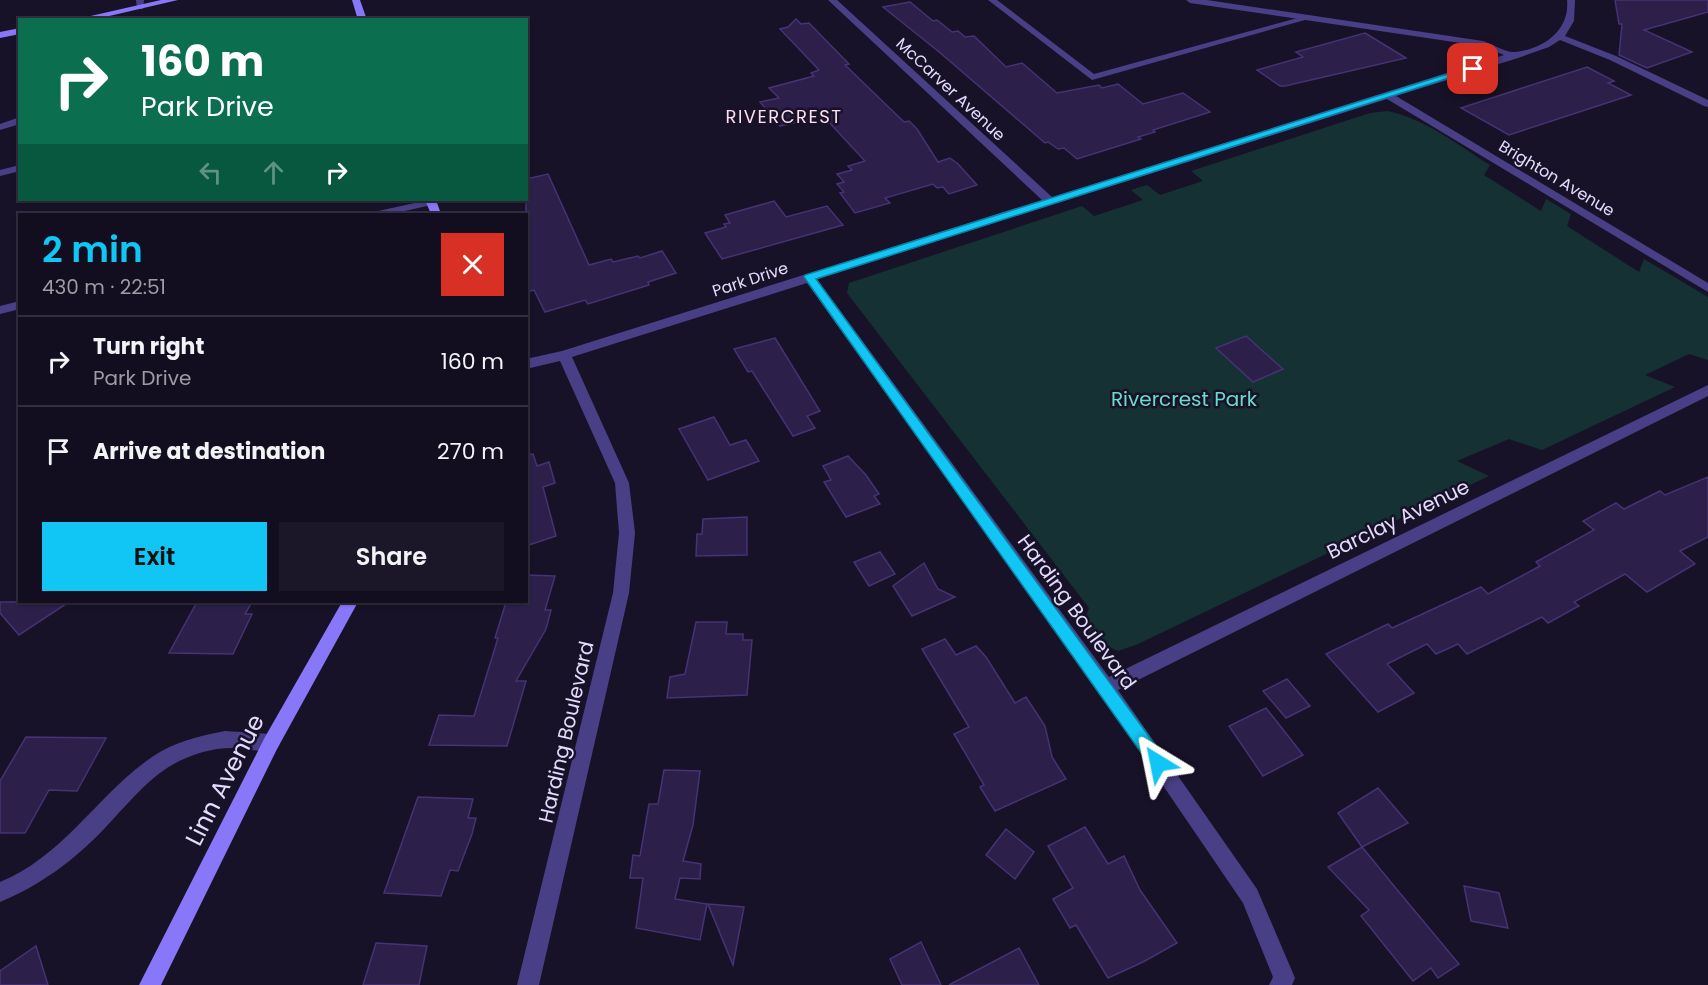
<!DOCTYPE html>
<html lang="en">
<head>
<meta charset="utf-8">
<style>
  body { margin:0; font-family:Poppins,sans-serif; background:#1b1728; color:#f1f3f6; height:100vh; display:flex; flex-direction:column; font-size:22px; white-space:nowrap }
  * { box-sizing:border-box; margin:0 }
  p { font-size:20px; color:#9c9ca4 }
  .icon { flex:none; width:33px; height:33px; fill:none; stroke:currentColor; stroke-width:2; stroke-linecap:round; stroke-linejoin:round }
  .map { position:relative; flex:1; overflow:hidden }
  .panel { position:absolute; left:18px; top:213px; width:510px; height:390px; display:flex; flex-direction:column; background:#120e1f; border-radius:0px; box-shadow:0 2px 4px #0004,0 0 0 2px #312e3d }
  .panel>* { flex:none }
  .hud { position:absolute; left:18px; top:18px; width:510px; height:183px; border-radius:0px; box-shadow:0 2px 4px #0004,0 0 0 2px #312e3d; background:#0b6e4f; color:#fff; overflow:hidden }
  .pin { position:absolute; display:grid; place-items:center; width:51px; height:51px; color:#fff; margin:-26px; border-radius:12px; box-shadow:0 3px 9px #0006 }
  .me { position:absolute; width:66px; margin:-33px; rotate:325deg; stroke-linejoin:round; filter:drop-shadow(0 0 4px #0008) }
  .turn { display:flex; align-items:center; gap:21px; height:126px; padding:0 24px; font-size:27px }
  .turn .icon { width:78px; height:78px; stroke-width:2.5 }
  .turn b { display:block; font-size:42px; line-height:51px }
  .lanes { display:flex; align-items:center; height:57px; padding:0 24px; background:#0003; justify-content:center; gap:30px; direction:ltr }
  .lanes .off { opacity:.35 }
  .round { display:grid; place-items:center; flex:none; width:63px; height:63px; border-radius:0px; background:#1b1728 }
  .overview { display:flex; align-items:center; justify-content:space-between; height:102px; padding:0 24px }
  h1 { font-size:36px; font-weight:600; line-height:45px; color:#11c6f4 }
  .cta { display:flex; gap:12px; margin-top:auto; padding:12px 24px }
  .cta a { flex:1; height:69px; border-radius:0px; background:#11c6f4; color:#111; font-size:24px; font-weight:600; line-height:69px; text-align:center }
  .cta a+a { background:#1b1728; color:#f1f3f6 }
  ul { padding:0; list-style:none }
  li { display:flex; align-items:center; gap:18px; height:90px; padding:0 24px; border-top:2px solid #312e3d }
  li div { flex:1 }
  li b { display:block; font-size:22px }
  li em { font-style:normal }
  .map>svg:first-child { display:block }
  .green { fill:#153133 }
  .building { fill:#2c1f4a; stroke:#463274; stroke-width:1.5 }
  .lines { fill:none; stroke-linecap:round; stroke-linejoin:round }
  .lane { fill:#493f86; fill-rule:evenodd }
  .street { fill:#493f86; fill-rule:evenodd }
  .secondary { fill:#8877f9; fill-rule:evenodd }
  .route { fill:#11c6f4; stroke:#0b819f; stroke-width:1.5 }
  .labels { text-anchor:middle; stroke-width:5; stroke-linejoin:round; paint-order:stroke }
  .far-street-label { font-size:16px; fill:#e3dcfd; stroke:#181229 }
  .far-quarter-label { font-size:18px; letter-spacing:1.5px; fill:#fedeef; stroke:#181229 }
  .park-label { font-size:20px; fill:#6adccb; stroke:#181229 }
  .street-label { font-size:20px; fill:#e3dcfd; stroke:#181229 }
  .near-street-label { font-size:24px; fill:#e3dcfd; stroke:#181229 }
</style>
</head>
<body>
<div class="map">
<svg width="1708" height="985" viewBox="0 0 1708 985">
  <rect width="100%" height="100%" fill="#181229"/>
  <path class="green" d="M1388,111c37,8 70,34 102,54l-6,10 57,36 5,-12 25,15 -4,12 72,46 5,-13 64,38v63l-19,-6 -44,21 30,12 -133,63 -33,-11 -52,22 32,15 -351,168 -20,7 -19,-8 -16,-18 6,-17 -242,-315 2,-10 233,-77 12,10 49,-16 -12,-10 16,-5 13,10 43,-14 -12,-10 179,-58z"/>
  <g class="building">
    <path d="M1615,0h93v12l-64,18 48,22 -45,16 -28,-13 3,-31h-3z"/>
    <path d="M910,2l23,19 4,-1 15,12 6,-1 7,6 9,-1 32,31 16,-4 35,30 42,-8 3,3 16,-4 25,20 40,-11 27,19 -57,18 2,2 -17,5 3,2 -64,20 -13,-11 -6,1 -10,-7 -3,1 -107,-92 -55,-44z"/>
    <path d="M796,19l5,5 8,-1 40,41 -4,1 59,57 5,-1 8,8 21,33 12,-4 8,6 19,21 -28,9 -6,-7 -6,1 -4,-4 -48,14 5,5 -35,10 -15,-20 4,-1 -7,-8 7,-2 -7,-8 15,-4 -4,-4 17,-5 -39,-42 -15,4 -3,-3 -28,6 -20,-24 19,-4 -10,-10 45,-12 -3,-3 8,-3 -39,-41 8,-2z"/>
    <path d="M1365,33l41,25 -121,28h-5l-23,-16 46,-13 -7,-5z"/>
    <path d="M1587,67l27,14 -6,2 23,12 -122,40 -48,-27z"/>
    <path d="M548,174l41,91 22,-6 2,3 25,-6 2,2 22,-7 14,22 -28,9 1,3 -61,19 -3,-4 -40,12 -11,-22 -8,2v-113z"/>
    <path d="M774,201l12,16 41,-11 16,19 -121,34 -17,-26 21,-6 -2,-3 6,-1 -5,-8z"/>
    <path d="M1246,336l37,33 -30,13 -37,-34z"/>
    <path d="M775,338l45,73 -13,5 8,12 -22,8 -41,-65 -4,1 -14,-23z"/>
    <path d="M714,417l16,28 16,-5 13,21 -51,19 -29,-51z"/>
    <path d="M533,454l4,12 12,-4 6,21 -12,4 13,49 -30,10v-91z"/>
    <path d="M848,456l18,19 13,19 -5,2 6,8 -34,13 -22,-35 7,-2 -8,-14z"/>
    <path d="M1708,477v60l-28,14 15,13 -48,28 -22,-18 -51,28 5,4 -31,17 -6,-6 -75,37 -9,-10 -22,10 -9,-10 -40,20 27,29 -36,19 -52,-58 62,-30 4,4 89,-41 7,7 52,-28 -4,-4 58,-32 -11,-9 33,-18 8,6 36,-18 5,4z"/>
    <path d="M747,517v38l-51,1 1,-22h5l1,-15z"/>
    <path d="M880,552l15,22 -26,12 -15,-24z"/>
    <path d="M924,563l14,26 17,8 -43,19 -19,-30z"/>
    <path d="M526,575l29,1 -10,34h6l-5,19 -30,52h10l-19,65 -78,-1 10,-30 35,1 24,-78h-3l11,-36h20z"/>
    <path d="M0,602h69l-50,33 -19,-22z"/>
    <path d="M197,602h55l-7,12h7l-19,40 -64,-1z"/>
    <path d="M696,622h31l-1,12h17v6h9l-5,55 -80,3 3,-21 15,-3z"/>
    <path d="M945,639l11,16 20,-9 10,11 29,46 11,-6 19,29 7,31 14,22 -71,32 -15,-24 4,-2 -30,-51 15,-7 -47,-78z"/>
    <path d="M1287,679l23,27 -24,12 -23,-27z"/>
    <path d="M1266,708l37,47 -40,21 -34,-50z"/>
    <path d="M26,737l80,1 -29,53 -28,-1 -24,43h-25v-52z"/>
    <path d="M664,770l36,1 -7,54 -10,36 18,3 -1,15 -20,-1 -5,21 32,5 -7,36 -64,-12 7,-50h-13l3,-23 7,1 9,-52h9z"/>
    <path d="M1378,788l30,35 -46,24 -24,-34z"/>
    <path d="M418,797l55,2 -5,19h8l-4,16 -14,37 -8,-1 -9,26 -57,-3z"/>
    <path d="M1085,827l23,37 16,-8 16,34 37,53 -34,19 -35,16 -32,-53 -6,3 -17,-29 20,-11 -25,-42z"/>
    <path d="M1006,829l28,23 -19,27 -29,-24z"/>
    <path d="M1362,847l32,39 65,78 -21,14 -7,-10 -18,13 -52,-65 8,-6 -41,-43z"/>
    <path d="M1464,886l35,7 9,35 -37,-7z"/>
    <path d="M708,904l36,3 -11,58z"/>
    <path d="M921,942l20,43h-39l-12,-26z"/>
    <path d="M376,943l51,3 -8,39h-56z"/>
    <path d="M36,946l12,39h-48v-14z"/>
    <path d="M1019,948l20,37h-90z"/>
  </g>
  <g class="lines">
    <g class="lane">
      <path d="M988,0h9l97,74 211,-58 7,2 -220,62z"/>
      <path d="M428,200h8l2,2 -2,2 -45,10h-19l2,-2z"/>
      <path d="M20,301v8l-20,5v-8z"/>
    </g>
    <g class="street">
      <path d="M136,0h8l-1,9h-6z"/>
      <path d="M828,0h9l215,197 452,-142 -23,-9 -291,-43 -4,-3h21l276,41c9,3 23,12 32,11 29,-3 55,-22 52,-52h8l-1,21 -9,15 51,20 92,44v7l-4,-1 -94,-46 -50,-20 -11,7 -31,11 -122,38 312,187v9l-321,-193 -570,180 292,398 599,-292v11l-590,294 139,199 38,89 -3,7h-23l4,-8 -30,-74 -143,-210 -293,-410 -235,74 57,126 6,50 -6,60 -90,392h-22l96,-392 6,-60 -4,-50 -55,-122 -34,8v-10l36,-8 480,-151z"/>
      <path d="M20,117v7l-20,6v-6z"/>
      <path d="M20,165v6l-20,5v-6z"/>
      <path d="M225,731l46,3 6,3 3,6 -3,6c-12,5 -27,0 -40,-1 -25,-1 -50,7 -70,20 -24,16 -43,40 -63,61 -31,32 -63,56 -104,73v-20c64,-26 97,-87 152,-125 22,-15 47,-21 73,-26z"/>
    </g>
    <g class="secondary">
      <path d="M161,0h17l-86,20h-19z"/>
      <path d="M352,0h8l7,20h-9z"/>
      <path d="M20,28v6l-20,4v-6z"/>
      <path d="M425,200h11l5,14h-10z"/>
      <path d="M342,602h16l-81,147 -116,236h-22l126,-248z"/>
    </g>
  </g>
  <path class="route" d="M1470,67l7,2 -661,210 348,478 3,6 -3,5 -6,3 -6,-3 -348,-491 1,-2z"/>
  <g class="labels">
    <g class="far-street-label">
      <text transform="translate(951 89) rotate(43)" y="6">McCarver Avenue</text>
      <text transform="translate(1557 178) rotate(31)" y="6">Brighton Avenue</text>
      <text transform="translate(750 279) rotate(-18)" y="6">Park Drive</text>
    </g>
    <g class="far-quarter-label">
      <text x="784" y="123">RIVERCREST</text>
    </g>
    <g class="park-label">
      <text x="1184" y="406">Rivercrest Park</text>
    </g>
    <g class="street-label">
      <text transform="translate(1398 519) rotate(-26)" y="7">Barclay Avenue</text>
      <text transform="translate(1077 612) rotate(54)" y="7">Harding Boulevard</text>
      <text transform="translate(566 732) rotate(-77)" y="7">Harding Boulevard</text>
    </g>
    <g class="near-street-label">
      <text transform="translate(225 780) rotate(-63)" y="8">Linn Avenue</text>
    </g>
  </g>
</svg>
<div class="pin" style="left:1473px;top:69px;background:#d93025"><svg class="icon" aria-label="arrive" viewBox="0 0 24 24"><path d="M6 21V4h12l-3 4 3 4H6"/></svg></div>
<svg class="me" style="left:1158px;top:763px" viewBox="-20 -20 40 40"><path d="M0-17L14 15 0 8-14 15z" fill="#11c6f4" stroke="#fff" stroke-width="4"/></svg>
<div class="hud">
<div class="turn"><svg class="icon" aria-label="right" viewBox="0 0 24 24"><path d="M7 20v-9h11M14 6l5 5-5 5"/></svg><div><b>160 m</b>Park Drive</div></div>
<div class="lanes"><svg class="icon off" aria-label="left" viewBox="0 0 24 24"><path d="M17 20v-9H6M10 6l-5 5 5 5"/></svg><svg class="icon off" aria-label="ahead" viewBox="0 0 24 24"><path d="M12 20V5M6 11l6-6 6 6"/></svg><svg class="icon" aria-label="right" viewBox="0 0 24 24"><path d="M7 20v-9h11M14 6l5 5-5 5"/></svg></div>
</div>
<section class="panel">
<div class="overview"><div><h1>2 min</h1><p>430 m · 22:51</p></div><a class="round" style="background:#d93025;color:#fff"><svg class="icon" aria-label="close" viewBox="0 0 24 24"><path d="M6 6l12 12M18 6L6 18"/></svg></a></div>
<ul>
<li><svg class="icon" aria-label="right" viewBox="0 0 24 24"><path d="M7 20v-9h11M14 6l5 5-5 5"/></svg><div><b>Turn right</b><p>Park Drive</p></div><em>160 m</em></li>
<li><svg class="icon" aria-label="arrive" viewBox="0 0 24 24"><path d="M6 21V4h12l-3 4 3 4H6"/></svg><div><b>Arrive at destination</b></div><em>270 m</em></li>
</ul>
<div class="cta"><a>Exit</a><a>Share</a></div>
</section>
</div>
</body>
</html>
